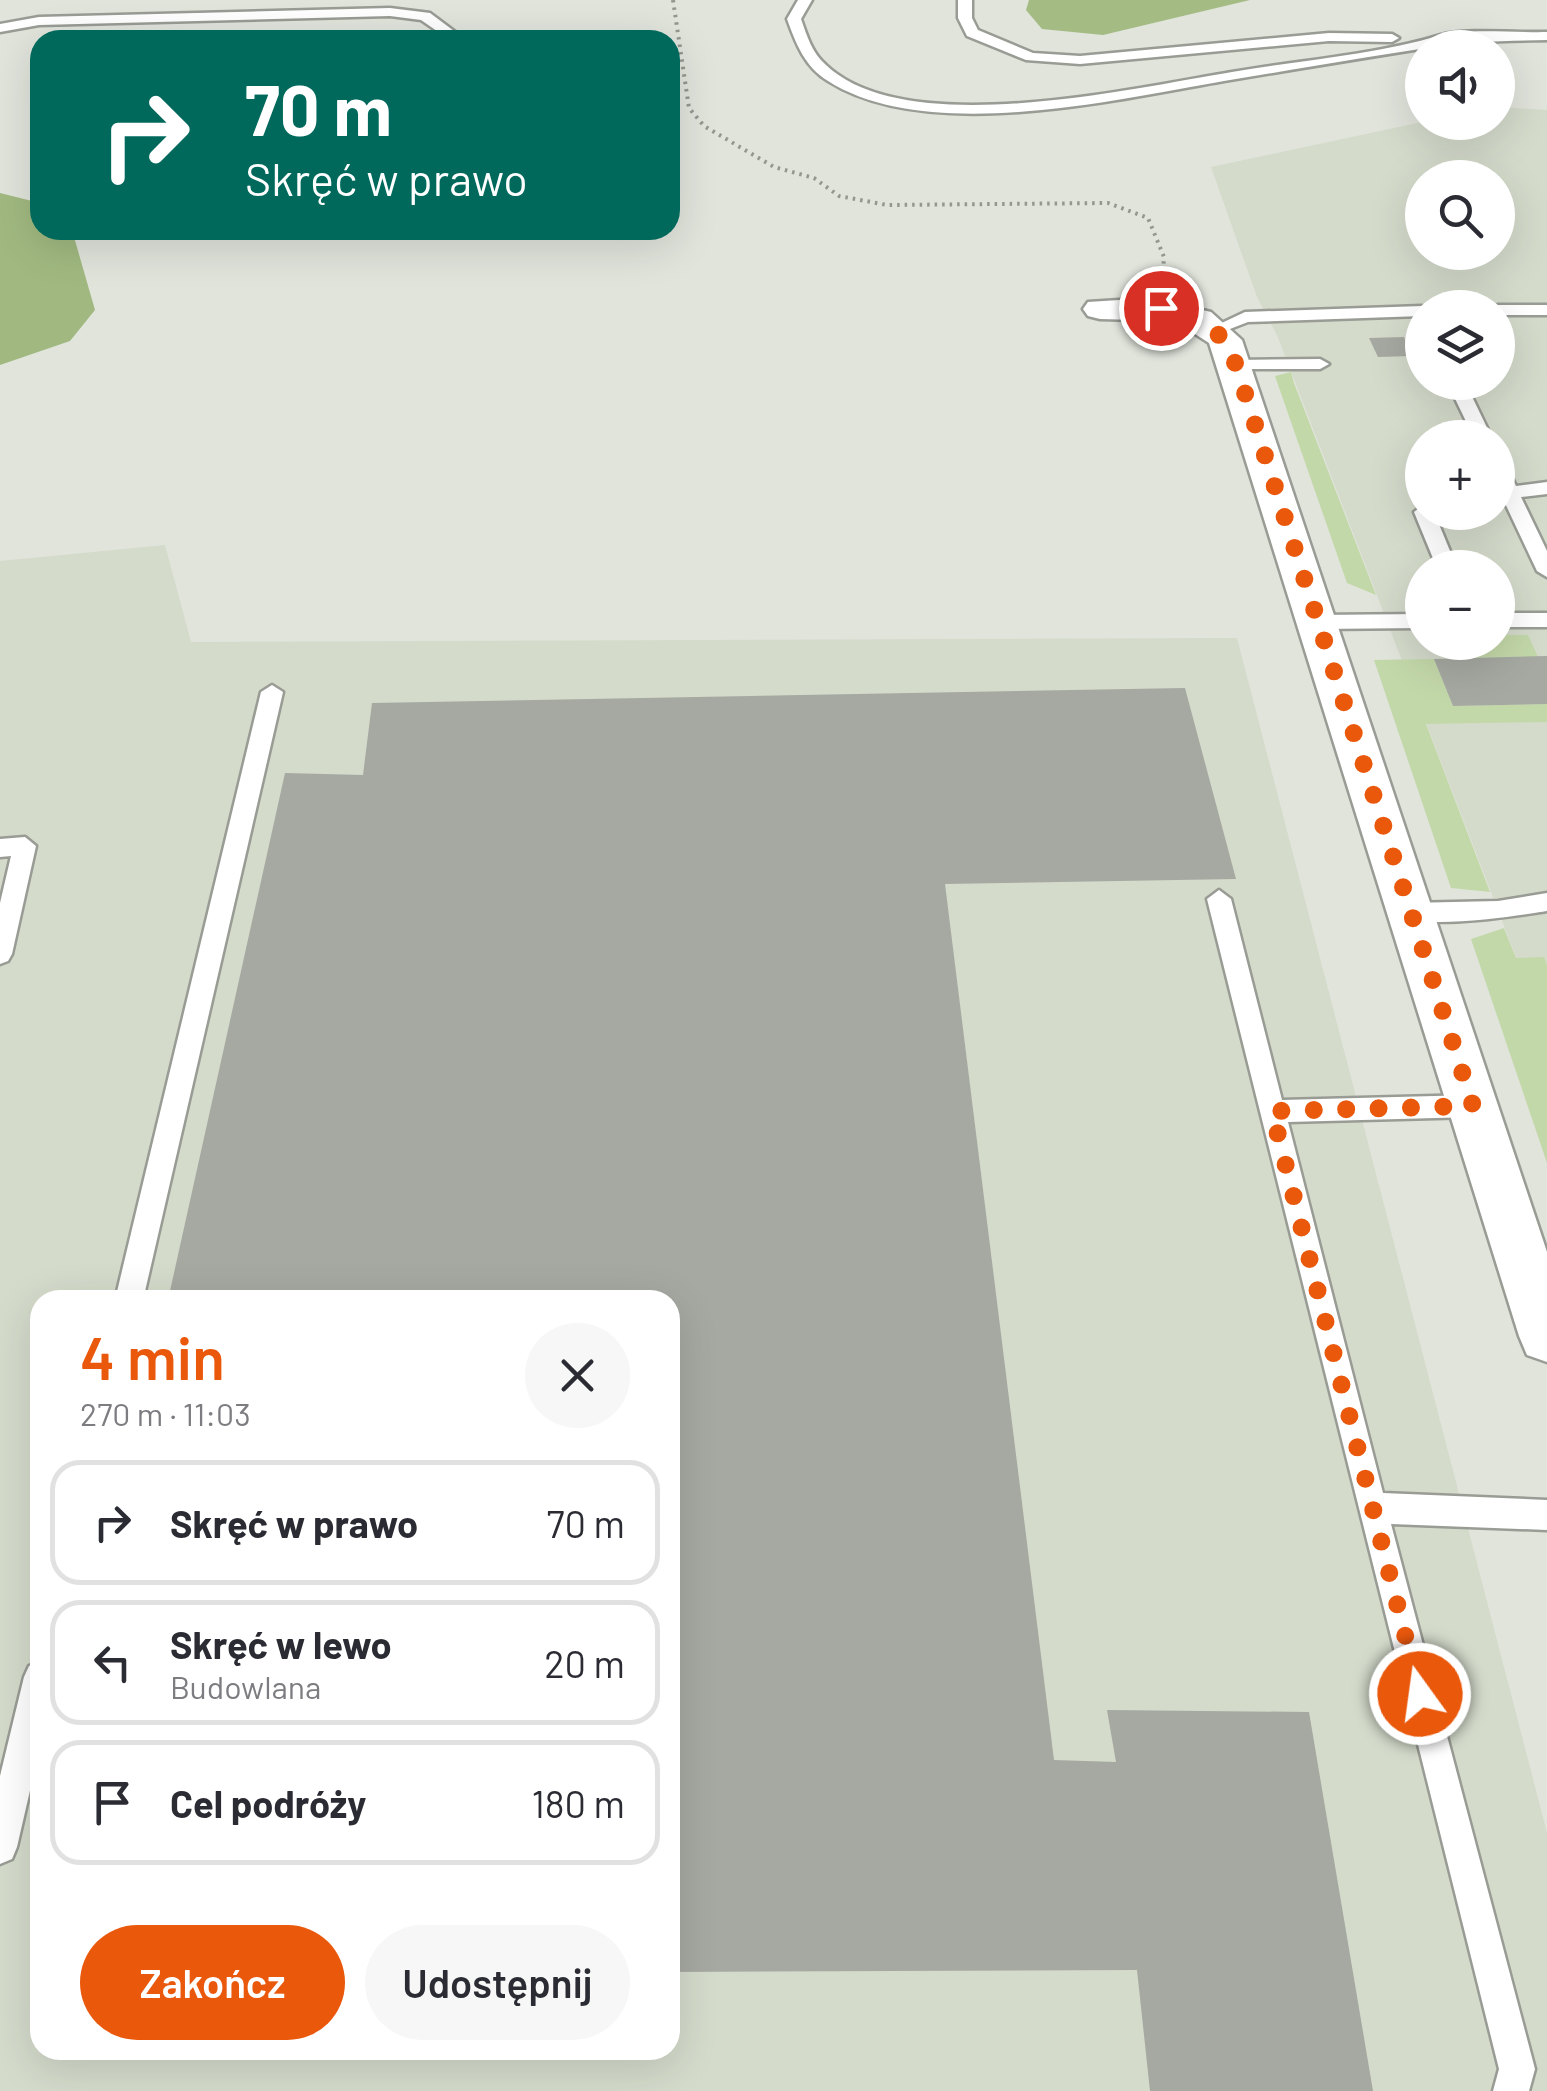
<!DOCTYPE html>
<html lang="pl">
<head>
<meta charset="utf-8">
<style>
  body { margin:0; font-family:Barlow,sans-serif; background:#f7f7f7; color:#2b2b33; height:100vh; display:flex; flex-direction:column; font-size:38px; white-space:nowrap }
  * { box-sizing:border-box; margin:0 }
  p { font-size:32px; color:#7c7c81 }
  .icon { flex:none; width:55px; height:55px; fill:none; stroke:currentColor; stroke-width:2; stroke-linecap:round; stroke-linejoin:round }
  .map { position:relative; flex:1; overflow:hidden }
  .drawer { position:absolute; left:30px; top:1290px; width:650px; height:770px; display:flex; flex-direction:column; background:#fff; border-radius:30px; box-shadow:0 10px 40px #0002 }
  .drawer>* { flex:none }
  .hud { position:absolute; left:30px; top:30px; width:650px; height:210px; border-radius:30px; box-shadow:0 10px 40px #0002; background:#00695c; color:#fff; overflow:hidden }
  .fabs { position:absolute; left:1405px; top:30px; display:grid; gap:20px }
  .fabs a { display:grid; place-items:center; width:110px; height:110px; border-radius:50%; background:#fff; box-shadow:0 10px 40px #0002; font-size:50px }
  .pin { position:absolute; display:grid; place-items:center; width:85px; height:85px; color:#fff; margin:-42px; border:5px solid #fff; border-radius:50%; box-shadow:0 2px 10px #0007 }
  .me { position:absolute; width:110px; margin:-55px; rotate:346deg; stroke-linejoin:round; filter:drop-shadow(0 0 8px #0008) }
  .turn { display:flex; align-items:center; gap:35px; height:210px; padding:0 50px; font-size:45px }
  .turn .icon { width:130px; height:130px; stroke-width:2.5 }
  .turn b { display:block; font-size:70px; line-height:85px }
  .round { display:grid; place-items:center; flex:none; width:105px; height:105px; border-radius:52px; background:#f7f7f7 }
  .head { display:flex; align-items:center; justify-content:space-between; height:170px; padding:0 50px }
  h1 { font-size:60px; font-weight:600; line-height:75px; color:#ea580c }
  .action { display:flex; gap:20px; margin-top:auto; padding:20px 50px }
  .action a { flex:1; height:115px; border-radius:60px; background:#ea580c; color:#fff; font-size:40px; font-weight:600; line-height:115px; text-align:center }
  .action a+a { background:#f7f7f7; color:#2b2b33 }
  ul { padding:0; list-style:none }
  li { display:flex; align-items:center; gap:30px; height:125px; margin:0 20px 15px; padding:0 30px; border:5px solid #e1e1e2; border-radius:30px }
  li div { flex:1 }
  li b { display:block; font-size:38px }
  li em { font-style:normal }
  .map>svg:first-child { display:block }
  .built { fill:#d4dbcb; fill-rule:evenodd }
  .green { fill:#c3d8a9 }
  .forest { fill:#a1b981 }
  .water { fill:#a4bc84 }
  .building { fill:#a5a9a1 }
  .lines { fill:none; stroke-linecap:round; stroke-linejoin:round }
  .lane-casing { stroke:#989c94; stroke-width:5 }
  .street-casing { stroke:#989c94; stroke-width:5 }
  .path { stroke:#949790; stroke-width:4; stroke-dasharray:2.5 5; stroke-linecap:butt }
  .lane { fill:#fff; fill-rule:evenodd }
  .street { fill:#fff; fill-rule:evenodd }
  .route { stroke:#ea580c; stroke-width:18; stroke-dasharray:0 32.4 }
</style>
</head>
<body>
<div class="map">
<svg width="1547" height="2091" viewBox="0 0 1547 2091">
  <rect width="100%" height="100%" fill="#e0e4db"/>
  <g class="built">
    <path d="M1498,107l49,3v928l-270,-703 -20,-38 -46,-130 211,-45h76zM1422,178h76v74h-76zM1422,308h76v74h-76zM1422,438h76v74h-76zM1422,568h76v74h-76z"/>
    <path d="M165,545l26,97 1046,-4 310,1195v258h-1547v-1530zM40,1300h630v750h-630z"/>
  </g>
  <g class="green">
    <path d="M1291,372l3,11 82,212 -29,-12 -72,-207z"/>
    <path d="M1498,635h30l10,22 -73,1 -7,-15 40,-1z"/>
    <path d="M1434,659l19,47 94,-2v18l-121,2 64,168 -39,-4 -77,-228z"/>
    <path d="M1504,928l12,30 28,-1 3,8v198l-76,-224z"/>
  </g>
  <path class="forest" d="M0,193l40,10v27h32l23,80 -25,31 -70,24z"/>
  <path class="water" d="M1029,0h221l-147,35 -61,-6 -16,-19z"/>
  <g class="building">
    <path d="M1404,337l8,19 -34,1 -9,-19z"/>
    <path d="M1547,656v48l-94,2 -19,-47z"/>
    <path d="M1185,688l51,191 -291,5 109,876 62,2 -9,-52 202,2 64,379h-223l-13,-121 -467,2v-672h-502l117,-527 78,2 9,-72z"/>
  </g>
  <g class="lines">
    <defs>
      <g id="lane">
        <path d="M798,0h14l-11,19c6,17 11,34 25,46 80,76 307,23 406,7 69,-12 144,-17 209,-37 23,-7 79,-2 106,-3v8c-41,1 -81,1 -121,8 -65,10 -135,22 -202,33 -109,19 -297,63 -396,0 -23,-14 -32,-37 -41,-62z"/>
        <path d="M958,0h14v18l6,12 55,23 47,3 249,-23 63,1 7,4 -7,4 -63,-1 -249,23 -54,-4 -59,-24 -9,-18z"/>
        <path d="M390,8l40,5 36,27h-16l-29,-20 -31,-4 -351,9 -39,7v-8l39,-7z"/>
        <path d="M1498,305h49v10h-49v-7h-7z"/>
        <path d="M1422,306l6,2h-6v8l-174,6 -31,12 -8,-5 36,-17z"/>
        <path d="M1236,360l84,-1 9,5 -9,5h-90l-3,-4z"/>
        <path d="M1447,382h18l27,56h-18z"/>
        <path d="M1498,460l7,2 11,24 31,-4v12l-26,3 26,54v26l-10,-6 -34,-72h-5z"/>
        <path d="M1422,506v6h12l23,56h-20l-23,-56z"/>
        <rect x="1498" y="613" width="49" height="14"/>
        <path d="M1422,614v14l-105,1 -10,-7 10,-7z"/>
        <path d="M272,685l11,7 -140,608h-28l146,-608z"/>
        <path d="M25,837l11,9 -24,108 -4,7 -8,3v-61l11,-47 -11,1v-18z"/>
        <path d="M1219,890l12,9 51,201 191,-5 9,3 4,8 -4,8 -9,3 -185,5 95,371 164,7v30l-156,-6 144,545 -6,22h-36l6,-22 -292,-1170z"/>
        <path d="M1547,893v18c-26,4 -137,22 -150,1l12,-9 89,-2z"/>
        <path d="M40,1661v86l-23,100 -5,12 -12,5v-88l24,-99 5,-11z"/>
      </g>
      <path id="street" d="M1151,298l60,14 31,28 305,912v110l-20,-7 -8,-19 -310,-993 -34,-22 -75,-2 -12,-3 -5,-7 5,-7z"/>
    </defs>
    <use href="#lane" class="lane-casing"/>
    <use href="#street" class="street-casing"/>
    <path class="path" d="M673,0l16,108 15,18 70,41 40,11 25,18 48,9 221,-2 40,15 16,39 -1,15"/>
    <use href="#lane" class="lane"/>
    <use href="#street" class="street"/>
  </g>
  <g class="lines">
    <path class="route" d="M1161,308c42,11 57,15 75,57l237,741 -201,5 148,583"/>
  </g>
</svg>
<div class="fabs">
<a><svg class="icon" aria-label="sound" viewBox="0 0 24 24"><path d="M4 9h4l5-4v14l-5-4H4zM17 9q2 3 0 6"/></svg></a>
<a><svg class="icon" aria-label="search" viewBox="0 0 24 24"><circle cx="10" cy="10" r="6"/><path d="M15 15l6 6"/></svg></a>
<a><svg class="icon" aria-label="layers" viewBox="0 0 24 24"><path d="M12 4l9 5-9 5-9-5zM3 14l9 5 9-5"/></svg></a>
<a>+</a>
<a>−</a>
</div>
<div class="pin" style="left:1161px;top:308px;background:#d93025"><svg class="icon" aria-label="arrive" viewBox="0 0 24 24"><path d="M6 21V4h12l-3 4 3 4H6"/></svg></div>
<svg class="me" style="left:1420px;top:1694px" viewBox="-20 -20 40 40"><circle r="17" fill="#ea580c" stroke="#fff" stroke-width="3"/><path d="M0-11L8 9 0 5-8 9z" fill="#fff"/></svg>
<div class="hud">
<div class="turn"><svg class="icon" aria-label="right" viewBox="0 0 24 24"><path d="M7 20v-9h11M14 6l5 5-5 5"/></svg><div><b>70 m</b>Skręć w prawo</div></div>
</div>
<section class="drawer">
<div class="head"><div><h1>4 min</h1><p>270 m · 11:03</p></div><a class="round"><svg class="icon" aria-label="close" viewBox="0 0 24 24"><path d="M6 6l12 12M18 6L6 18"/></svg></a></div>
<ul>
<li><svg class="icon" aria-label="right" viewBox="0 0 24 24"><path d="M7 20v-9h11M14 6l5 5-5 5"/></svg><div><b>Skręć w prawo</b></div><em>70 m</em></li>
<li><svg class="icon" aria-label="left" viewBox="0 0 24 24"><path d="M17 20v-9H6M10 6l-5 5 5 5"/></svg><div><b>Skręć w lewo</b><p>Budowlana</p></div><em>20 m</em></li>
<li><svg class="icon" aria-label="arrive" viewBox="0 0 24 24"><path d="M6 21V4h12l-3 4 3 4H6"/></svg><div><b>Cel podróży</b></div><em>180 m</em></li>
</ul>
<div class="action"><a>Zakończ</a><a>Udostępnij</a></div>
</section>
</div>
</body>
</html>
